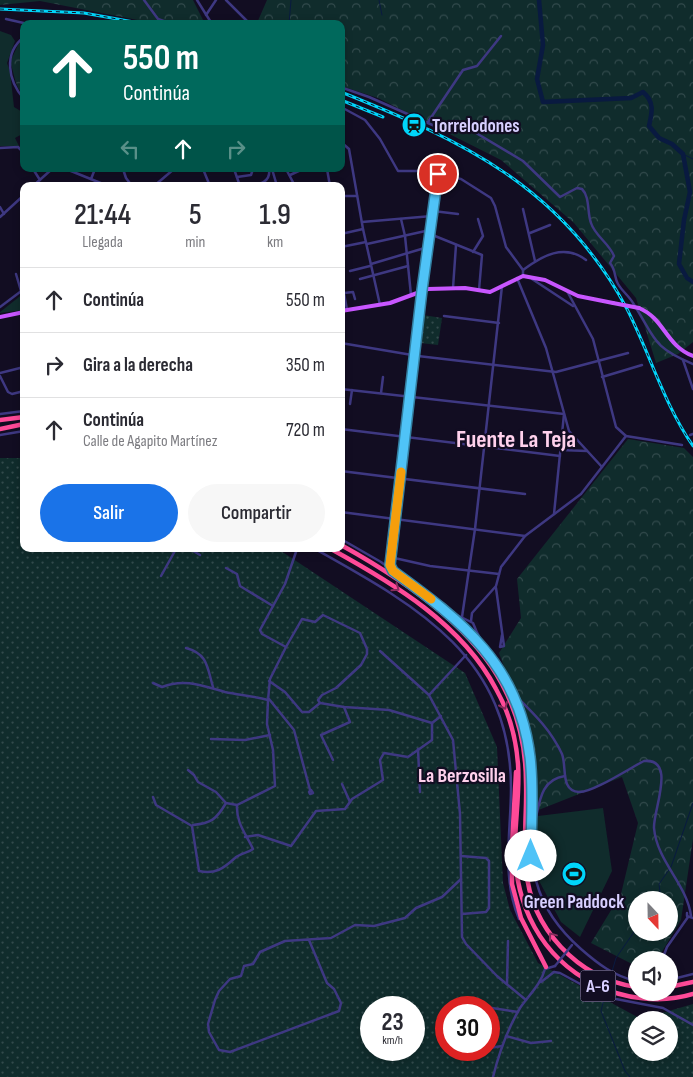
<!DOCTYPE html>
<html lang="es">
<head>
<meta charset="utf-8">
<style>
  body { margin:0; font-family:"Sofia Sans Condensed",sans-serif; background:#f7f7f7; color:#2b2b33; height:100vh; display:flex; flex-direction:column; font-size:19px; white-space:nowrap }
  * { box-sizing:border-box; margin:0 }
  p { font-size:16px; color:#7c7c81 }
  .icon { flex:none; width:28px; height:28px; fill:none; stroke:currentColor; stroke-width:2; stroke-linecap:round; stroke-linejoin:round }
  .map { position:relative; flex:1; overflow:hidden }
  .sheet { position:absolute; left:20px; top:182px; width:325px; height:370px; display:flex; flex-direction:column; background:#fff; border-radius:10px; box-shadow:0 2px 8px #0003 }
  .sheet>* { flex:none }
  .hud { position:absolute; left:20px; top:20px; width:325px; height:152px; border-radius:10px; box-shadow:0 2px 8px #0003; background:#00695c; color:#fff; overflow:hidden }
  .needle { width:32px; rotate:158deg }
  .controls { position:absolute; left:628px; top:891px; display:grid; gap:10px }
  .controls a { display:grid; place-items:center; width:50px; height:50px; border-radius:50%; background:#fff; box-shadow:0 2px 8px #0003; font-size:25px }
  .speed { position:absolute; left:360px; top:996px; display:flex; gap:10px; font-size:25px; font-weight:700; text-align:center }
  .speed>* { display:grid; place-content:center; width:65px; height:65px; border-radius:50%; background:#fff; box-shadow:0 2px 8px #0003; line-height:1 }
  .speed small { font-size:12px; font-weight:400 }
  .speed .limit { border:8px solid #d22; background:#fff; color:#111 }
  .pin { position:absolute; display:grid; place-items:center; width:42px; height:42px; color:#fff; margin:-21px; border:2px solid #fff; border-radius:50%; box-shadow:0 1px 5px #0007 }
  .me { position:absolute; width:55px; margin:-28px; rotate:0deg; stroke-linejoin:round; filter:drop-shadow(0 0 4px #0008) }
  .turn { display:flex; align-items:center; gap:18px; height:105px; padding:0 20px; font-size:22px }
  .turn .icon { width:65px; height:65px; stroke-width:2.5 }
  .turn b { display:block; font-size:35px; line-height:42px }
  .lanes { display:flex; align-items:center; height:48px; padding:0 20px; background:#0003; justify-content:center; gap:25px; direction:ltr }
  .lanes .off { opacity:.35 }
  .eta { display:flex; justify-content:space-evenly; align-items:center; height:85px; text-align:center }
  .eta b { font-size:30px; font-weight:600; line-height:35px }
  .cta { display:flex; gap:10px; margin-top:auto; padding:10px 20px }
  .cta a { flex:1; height:58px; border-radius:30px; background:#1a73e8; color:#fff; font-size:20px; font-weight:600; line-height:58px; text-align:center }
  .cta a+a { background:#f7f7f7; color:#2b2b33 }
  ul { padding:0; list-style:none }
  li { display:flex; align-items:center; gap:15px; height:65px; padding:0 20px; border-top:1px solid #e1e1e2 }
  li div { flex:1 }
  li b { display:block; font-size:19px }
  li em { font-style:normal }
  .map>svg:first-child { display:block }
  .green { fill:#102c2c }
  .forest { fill:url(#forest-crowns); fill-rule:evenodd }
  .park { fill:url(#park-dots); fill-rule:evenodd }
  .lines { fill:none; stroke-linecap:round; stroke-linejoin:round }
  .stream { stroke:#091a40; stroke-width:1 }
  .river { stroke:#091a40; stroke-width:4.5 }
  .minor { stroke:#3e3882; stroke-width:2.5 }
  .major { stroke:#c856ff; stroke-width:4 }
  .highway { stroke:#ff4a98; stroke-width:4.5 }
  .rail-casing { stroke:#00d5fa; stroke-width:3 }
  .rail { stroke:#120d22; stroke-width:1; stroke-dasharray:4; stroke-linecap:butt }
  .minor-bridge { stroke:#3e3882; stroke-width:2.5 }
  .major-bridge { stroke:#c856ff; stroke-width:4 }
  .oneway { stroke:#882c5d }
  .route-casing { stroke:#337fa1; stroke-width:12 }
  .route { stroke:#4fc3f7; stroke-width:9 }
  .slow { stroke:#f59e0b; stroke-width:9 }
  .labels { text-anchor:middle; stroke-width:4.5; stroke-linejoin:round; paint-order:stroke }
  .shield { fill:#120d22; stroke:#9c95bd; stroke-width:1 }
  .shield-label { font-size:18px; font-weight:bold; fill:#d7cfff }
  .poi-label { font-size:19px; font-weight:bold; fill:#d7cfff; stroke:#120d22; text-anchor:start }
  .neighbourhood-label { font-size:20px; font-weight:bold; fill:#ffd1ec; stroke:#120d22 }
  .district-label { font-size:24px; font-weight:bold; fill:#ffd1ec; stroke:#120d22 }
</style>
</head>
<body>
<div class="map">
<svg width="693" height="1077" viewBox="0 0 693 1077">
  <defs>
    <pattern id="forest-crowns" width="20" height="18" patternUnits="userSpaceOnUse" patternTransform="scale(1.25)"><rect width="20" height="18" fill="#102c2c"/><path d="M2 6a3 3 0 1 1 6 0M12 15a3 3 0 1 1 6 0" fill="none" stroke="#324a4c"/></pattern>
    <pattern id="park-dots" width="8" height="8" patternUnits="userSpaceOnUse" patternTransform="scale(1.25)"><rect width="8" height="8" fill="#102c2c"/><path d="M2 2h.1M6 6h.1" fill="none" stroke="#324a4c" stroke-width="1.8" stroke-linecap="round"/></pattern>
  </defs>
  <rect width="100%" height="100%" fill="#120d22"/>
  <g class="green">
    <path d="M0,31l11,4 4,6 -8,22 3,8 4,36 10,6v20l-9,5 4,8h-19z"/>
    <path d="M24,293v17l-24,3v-1z"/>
    <path d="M603,808l9,63 -32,66 -19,-15 -24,-45 -4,-34 5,-27z"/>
  </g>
  <g class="forest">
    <path d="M0,0h193l12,24h-47l-118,-23 -40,4z"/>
    <path d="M267,0h426v342l-15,12 -22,9 -20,-65 -62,-75 -73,-63 -123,-62 -37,-12v-62l-84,-1z"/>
    <path d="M24,40v56c-10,-11 -9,-21 -14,-34l9,-19z"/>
    <path d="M628,439l56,9 9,9v382l-12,81 -24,40h-21v6l-45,-23 30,-49 17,-71 -16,-46 -86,34 -1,-59 -36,-99 22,-35 -4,-39zM636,900h33v32h-33z"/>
  </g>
  <g class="park">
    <path d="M423,315l19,3 -4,27 -18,-2z"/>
    <path d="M0,458h24v91h254l187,124 32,74 6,136 7,27 28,53 103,56 52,-15v73h-693zM371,1008h43v42h-43zM446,1008h43v42h-43zM636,1020h33v32h-33z"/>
  </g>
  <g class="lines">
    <g class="stream">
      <path d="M379,0l3,15"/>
      <path d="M289,24l2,-24"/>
      <path d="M683,154l10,5"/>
      <path d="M661,900l-2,-16 12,-17 22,-64"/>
      <path d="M607,988l9,-30 20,-29"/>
      <path d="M605,995l-4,16 24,60 5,6"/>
    </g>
    <path class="river" d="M539,0l4,45 -6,34 6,23 88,-4 12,-6c12,10 9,21 6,34l10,12 13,6 11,10 7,38 -6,28 -5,44 8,14 6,4"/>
    <g class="minor">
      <path d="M144,0l14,19 14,5"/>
      <path d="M197,0l15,24"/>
      <path d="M226,0l24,24"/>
      <path d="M206,15l10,-15"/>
      <path d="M6,19l22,5"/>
      <path d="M24,37c-21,16 -16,44 0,62"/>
      <path d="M341,90l2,-2 26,9 77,34 6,-9 4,-1 67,40 37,36 17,-9 5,1c8,8 5,23 9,34 4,13 18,20 23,33l-4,7c6,7 4,14 8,21 4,7 11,12 15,19 22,34 18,44 60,61"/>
      <path d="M341,107l24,13 15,19 18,32h22l41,8 30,19 4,8 11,41 17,23v6"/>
      <path d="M428,122l35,-52 14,-4 24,-30"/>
      <path d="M341,142l8,7 14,80 17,76"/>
      <path d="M0,148l18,-1 6,6"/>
      <path d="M33,169l7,11"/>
      <path d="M66,169l42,17"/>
      <path d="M123,169l3,9 6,8"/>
      <path d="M203,169l7,17"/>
      <path d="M234,169l6,17"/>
      <path d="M272,169l5,17"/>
      <path d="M286,169l9,17"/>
      <path d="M327,169l3,17"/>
      <path d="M290,175l13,-6"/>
      <path d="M237,177l14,-2 2,-6"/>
      <path d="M91,179l4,-10"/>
      <path d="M33,186l19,-17"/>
      <path d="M154,186l20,-17"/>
      <path d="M250,186c10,-2 21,-4 19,-17"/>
      <path d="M341,196h16"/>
      <path d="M0,207l4,7"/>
      <path d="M523,209l12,52"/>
      <path d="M433,211l25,3"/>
      <path d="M0,217l24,-22"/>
      <path d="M401,219l4,17 6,59"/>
      <path d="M362,222l70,-6"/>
      <path d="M530,233l20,-8"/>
      <path d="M341,234l22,-5"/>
      <path d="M430,234l52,21 -3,35"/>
      <path d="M367,244l63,-14"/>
      <path d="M341,247l25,-5"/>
      <path d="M473,252l10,-16 -5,-17"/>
      <path d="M371,264l57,-17"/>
      <path d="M523,270c19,-14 41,-27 63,-10"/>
      <path d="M350,271l20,-5"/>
      <path d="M16,274l5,17"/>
      <path d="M517,278l29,70 23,83 33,36"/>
      <path d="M360,279l48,-13"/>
      <path d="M532,279l41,27"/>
      <path d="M453,288l3,-43"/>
      <path d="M567,291l26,48 23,88 10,9 56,9"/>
      <path d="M0,307l24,-18"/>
      <path d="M347,310l-3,-17 9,-1 2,7"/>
      <path d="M444,316l55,7"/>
      <path d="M341,343l77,13 138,16 72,-19"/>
      <path d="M683,360l10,29"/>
      <path d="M0,373l24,-6"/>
      <path d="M0,376l8,16 4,2 12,-3"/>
      <path d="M602,377l40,-12"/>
      <path d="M341,389l223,25 -10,100"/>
      <path d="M381,393l2,-16"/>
      <path d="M350,404l2,-14"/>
      <path d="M0,414l24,-3"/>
      <path d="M341,429l219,27"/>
      <path d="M0,435l24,-4"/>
      <path d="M690,435l3,-1"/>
      <path d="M561,450l26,1"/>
      <path d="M341,471l184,23"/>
      <path d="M341,512l184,24"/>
      <path d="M341,539l40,23 63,47"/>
      <path d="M190,549l10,6"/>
      <path d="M315,549c102,57 196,108 196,239 0,45 -10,88 8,131"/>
      <path d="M390,557l40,9 69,8"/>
      <path d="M226,568l11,6 3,12 33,20"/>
      <path d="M393,571l-3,-14 48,-382"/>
      <path d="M161,576l15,-27"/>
      <path d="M496,588l8,58 -4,1 2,-12"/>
      <path d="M445,609l28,14c8,22 21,38 33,59 9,15 14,32 19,49 23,86 -24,148 56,218 17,15 33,27 55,32"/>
      <path d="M450,614l30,29"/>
      <path d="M462,617l13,-88 27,-243"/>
      <path d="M471,621l1,-8 24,-27 5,-19 24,-31 56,-42 45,-58"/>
      <path d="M286,647l16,-28 13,3 8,-7 37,18 7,16v5l-6,11 -25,23 -14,7 -4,5 2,3 24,4 45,3 43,13 9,-7"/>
      <path d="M186,648c22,6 21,19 27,39"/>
      <path d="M380,651l49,44"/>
      <path d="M466,655l-37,40 24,45 7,74 2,123 4,7 31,32 29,24"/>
      <path d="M269,681l16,11 17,20h7l11,-9"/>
      <path d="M153,683l9,4c23,-9 41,-1 63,5 14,3 29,4 43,8"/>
      <path d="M512,692c19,19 38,36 50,62 5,13 -2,37 17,38 13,1 51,-24 65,-31 33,-3 9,49 10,67 3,34 33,56 37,88"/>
      <path d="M269,699l25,31 16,60"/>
      <path d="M211,739l34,1 25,-5"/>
      <path d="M418,749l2,43"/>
      <path d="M333,760l-12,-25 29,-13 -6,-15"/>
      <path d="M188,770l6,5 4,7 18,10 10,11 11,2"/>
      <path d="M342,784l8,18"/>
      <path d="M311,790l2,3 -3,1 -1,-2z"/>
      <path d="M153,797l3,8 36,21 7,45c16,4 25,-3 36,-13 5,-5 13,-5 18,-9 -7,-15 -17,-26 -16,-44l38,-19 -2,-36 -6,-26 1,-24 2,-21 16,-32 -24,-13 -2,-4 25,-46 12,-35"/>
      <path d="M193,825c18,-2 23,-5 33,-22"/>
      <path d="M532,833c8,-22 4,-53 33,-57"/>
      <path d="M245,837l13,-2 33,11 25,-35 29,-2 7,-10 31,-19 -3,-20 4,-7 24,4 24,-17v-17"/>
      <path d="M461,856l25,2 3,3v47l-3,4 -24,2"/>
      <path d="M687,913v3l6,2"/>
      <path d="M309,940l18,43 7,6 7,14 -2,8 -109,41 -11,-2 -10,-18 -1,-8 7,-24 4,-9 11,-12 11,-3 3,-10 9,-2 7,-12 25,-11 46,-3 24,-13 19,1 31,-8 11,-10 26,-11 19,-18"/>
      <path d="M662,960l5,-13 21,-30"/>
      <path d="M554,972l6,1 24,13 32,13 47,9 30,17"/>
      <path d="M669,980l24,-6"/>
      <path d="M541,982l13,-10"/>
      <path d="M507,984l1,-43"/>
      <path d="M479,1006l39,6"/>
      <path d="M506,1036l25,7 20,-2"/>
      <path d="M489,1048l13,-2"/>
      <path d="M465,1052l11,-2"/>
      <path d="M493,1077c6,-24 14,-47 27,-69 9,-13 21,-24 25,-39l10,-3"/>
    </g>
    <g class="major">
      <path d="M639,308c26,11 26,37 54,48"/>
      <path d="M341,311l49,-8 38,-14 37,-1 25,4 33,-16 22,4 33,16 35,7"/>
      <path d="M0,317l24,-5"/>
    </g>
    <g class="highway">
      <path d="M0,420l24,-3"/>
      <path d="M0,429l24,-5"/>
      <path d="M341,545c58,32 130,80 161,139 16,30 24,65 24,99 1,28 -3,58 0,86 5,59 51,109 110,118"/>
      <path d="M331,549c62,34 131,75 165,140 13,23 20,49 22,75 2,28 -3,56 -3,84 0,57 26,109 79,136 29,15 67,20 99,10"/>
      <path d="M516,772l-4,73v39l9,34 25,49"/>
      <path d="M669,987l24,-5"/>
    </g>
    <defs>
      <g id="rail">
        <path d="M0,9l84,4 61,11"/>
        <path d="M341,92c122,49 221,95 286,217 23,45 37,95 66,137"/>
        <path d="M341,100l42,17"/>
      </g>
    </defs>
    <use href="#rail" class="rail-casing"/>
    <use href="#rail" class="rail"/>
    <path class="minor-bridge" d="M555,966l17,-21"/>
    <path class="major-bridge" d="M613,303l26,5"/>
  </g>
  <defs><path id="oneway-chevron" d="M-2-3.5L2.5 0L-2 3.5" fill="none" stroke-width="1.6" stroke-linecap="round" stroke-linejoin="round" transform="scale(1.25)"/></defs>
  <g class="oneway">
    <use href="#oneway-chevron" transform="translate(396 588) rotate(35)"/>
    <use href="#oneway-chevron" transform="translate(504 706) rotate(66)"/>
    <use href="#oneway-chevron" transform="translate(552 936) rotate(-127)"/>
  </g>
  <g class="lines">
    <defs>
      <path id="route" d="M438,174l-16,116 -32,275 3,6c69,50 126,94 137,186 4,33 1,66 1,99"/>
    </defs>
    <use href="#route" class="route-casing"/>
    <use href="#route" class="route"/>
    <path class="slow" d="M401,472l-11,93 3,6 38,28"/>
  </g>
  <defs>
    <symbol id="station-disc" viewBox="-11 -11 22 22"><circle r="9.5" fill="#00d5fa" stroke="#120d22"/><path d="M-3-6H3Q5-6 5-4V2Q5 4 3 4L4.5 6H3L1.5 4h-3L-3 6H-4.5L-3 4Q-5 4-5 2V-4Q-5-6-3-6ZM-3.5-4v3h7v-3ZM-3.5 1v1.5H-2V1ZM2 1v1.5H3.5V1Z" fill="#111"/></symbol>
    <symbol id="stadium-disc" viewBox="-11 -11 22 22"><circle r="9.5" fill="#00d5fa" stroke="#120d22"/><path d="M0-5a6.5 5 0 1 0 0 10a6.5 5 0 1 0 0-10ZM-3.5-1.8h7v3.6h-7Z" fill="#111"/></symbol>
  </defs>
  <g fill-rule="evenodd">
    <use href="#station-disc" x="400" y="111" width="28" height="28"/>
    <use href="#stadium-disc" x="560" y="860" width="28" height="28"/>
  </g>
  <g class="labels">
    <rect class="shield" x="580.5" y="970.5" width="35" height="31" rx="4"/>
    <g class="shield-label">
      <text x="598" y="992">A-6</text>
    </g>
    <g class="poi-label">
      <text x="432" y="132">Torrelodones</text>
      <text x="574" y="908" text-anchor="middle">Green Paddock</text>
    </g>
    <g class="neighbourhood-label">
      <text x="462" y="782">La Berzosilla</text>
    </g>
    <g class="district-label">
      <text x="516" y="447">Fuente La Teja</text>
    </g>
  </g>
</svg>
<div class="controls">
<a><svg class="needle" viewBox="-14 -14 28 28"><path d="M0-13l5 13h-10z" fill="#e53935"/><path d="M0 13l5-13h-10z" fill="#7c7c81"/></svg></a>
<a><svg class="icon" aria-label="sound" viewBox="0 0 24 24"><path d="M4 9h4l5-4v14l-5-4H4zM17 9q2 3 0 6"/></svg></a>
<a><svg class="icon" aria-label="layers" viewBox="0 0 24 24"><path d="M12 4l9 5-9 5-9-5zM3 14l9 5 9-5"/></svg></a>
</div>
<div class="speed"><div>23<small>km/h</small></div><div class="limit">30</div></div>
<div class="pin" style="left:438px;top:174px;background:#d93025"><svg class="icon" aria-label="arrive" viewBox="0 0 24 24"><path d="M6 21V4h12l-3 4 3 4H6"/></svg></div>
<svg class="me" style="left:531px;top:856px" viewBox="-20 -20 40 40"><circle r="19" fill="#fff"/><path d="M0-13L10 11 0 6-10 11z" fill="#4fc3f7"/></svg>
<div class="hud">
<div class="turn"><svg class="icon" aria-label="ahead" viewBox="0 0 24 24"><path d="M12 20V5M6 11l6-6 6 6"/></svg><div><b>550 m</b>Continúa</div></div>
<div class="lanes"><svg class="icon off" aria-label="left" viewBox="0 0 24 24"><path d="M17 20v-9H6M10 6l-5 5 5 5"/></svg><svg class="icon" aria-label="ahead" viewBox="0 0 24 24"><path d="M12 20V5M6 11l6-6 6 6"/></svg><svg class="icon off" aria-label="right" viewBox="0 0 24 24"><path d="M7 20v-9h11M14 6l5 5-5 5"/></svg></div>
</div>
<section class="sheet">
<div class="eta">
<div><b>21:44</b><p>Llegada</p></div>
<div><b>5</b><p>min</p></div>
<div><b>1.9</b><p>km</p></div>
</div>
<ul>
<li><svg class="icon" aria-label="ahead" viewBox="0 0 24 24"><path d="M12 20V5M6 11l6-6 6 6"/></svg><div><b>Continúa</b></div><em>550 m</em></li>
<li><svg class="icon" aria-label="right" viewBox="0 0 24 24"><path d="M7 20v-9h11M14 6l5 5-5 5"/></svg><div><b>Gira a la derecha</b></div><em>350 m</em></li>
<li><svg class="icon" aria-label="ahead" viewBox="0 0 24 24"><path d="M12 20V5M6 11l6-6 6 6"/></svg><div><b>Continúa</b><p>Calle de Agapito Martínez</p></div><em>720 m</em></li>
</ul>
<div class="cta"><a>Salir</a><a>Compartir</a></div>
</section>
</div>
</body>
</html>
